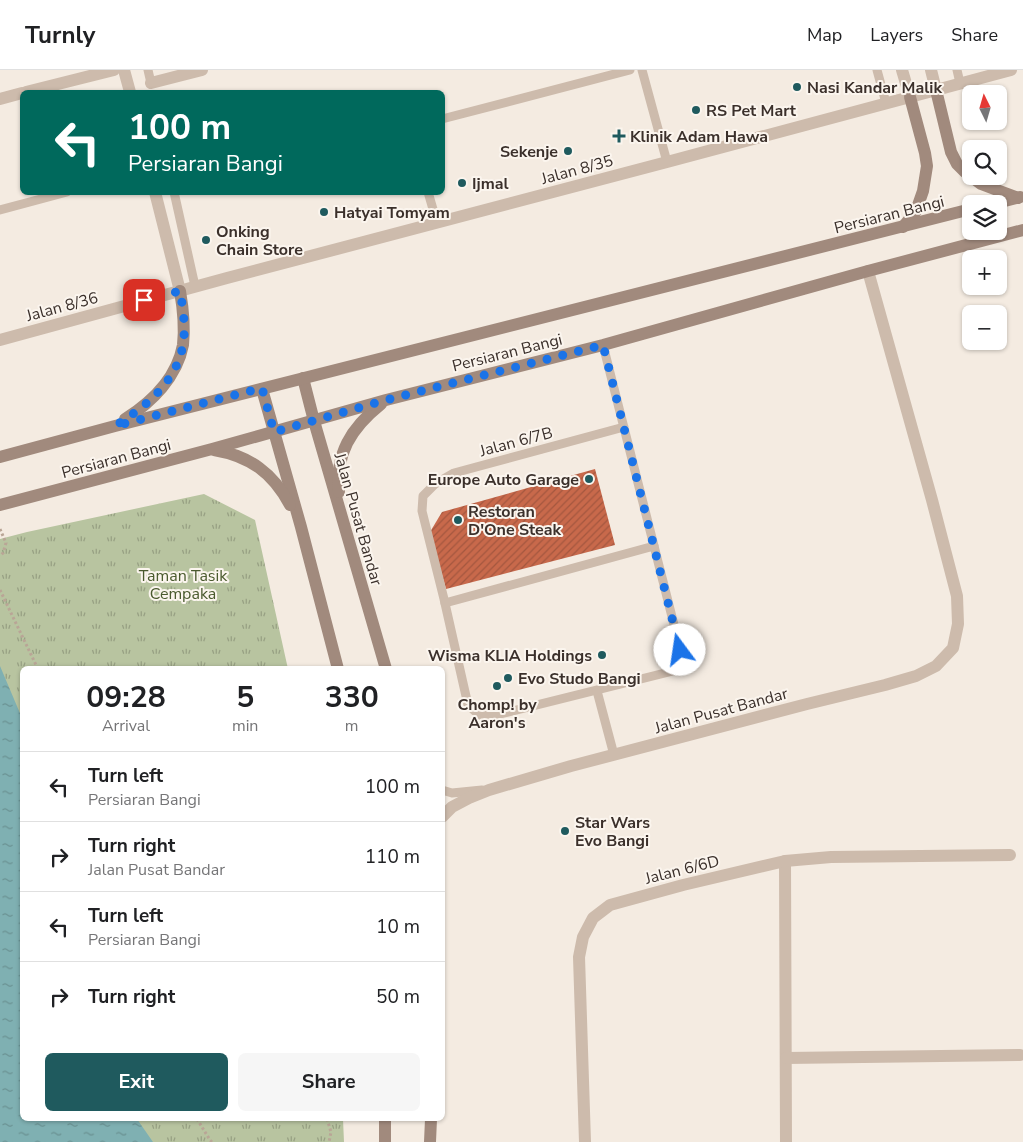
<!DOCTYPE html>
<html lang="en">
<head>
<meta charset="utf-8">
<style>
  body { margin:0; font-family:"Nunito Sans",sans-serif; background:#f6f6f6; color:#202124; height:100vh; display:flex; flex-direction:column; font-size:19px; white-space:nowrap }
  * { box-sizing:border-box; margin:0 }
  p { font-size:16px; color:#757577 }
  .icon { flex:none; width:28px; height:28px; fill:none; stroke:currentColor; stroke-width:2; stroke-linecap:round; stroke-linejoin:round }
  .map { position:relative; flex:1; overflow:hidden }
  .drawer { position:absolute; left:20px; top:596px; width:425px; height:455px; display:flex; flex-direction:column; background:#fff; border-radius:8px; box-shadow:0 1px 4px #0004 }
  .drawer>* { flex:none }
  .guide { position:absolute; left:20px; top:20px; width:425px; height:105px; border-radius:8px; box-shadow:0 1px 4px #0004; background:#00695c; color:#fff; overflow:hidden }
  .needle { width:32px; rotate:355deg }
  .fabs { position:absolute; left:962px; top:15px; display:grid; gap:10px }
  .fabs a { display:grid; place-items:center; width:45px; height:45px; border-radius:8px; background:#fff; box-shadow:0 1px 4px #0004; font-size:25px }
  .pin { position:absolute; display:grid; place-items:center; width:42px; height:42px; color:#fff; margin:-21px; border-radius:10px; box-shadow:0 2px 8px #0006 }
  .me { position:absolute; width:55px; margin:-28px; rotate:346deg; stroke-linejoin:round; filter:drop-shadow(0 0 4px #0008) }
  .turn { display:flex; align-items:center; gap:18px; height:105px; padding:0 25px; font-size:22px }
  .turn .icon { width:65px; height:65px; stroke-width:2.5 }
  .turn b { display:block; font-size:35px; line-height:42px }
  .eta { display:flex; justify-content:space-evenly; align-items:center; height:85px; text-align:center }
  .eta b { font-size:30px; font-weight:700; line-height:35px }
  .primary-button { display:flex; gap:10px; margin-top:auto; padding:10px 25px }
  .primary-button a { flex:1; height:58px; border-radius:8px; background:#1f5a5e; color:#fff; font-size:20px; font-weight:700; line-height:58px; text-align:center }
  .primary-button a+a { background:#f6f6f6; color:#202124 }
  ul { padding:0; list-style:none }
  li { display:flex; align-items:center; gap:15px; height:70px; padding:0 25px; border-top:1px solid #e0e0e0 }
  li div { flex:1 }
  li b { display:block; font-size:19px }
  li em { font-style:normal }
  header { display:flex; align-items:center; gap:30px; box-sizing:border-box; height:70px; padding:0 25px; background:#fff; border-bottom:1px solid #e0e0e0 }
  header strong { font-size:24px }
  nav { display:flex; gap:28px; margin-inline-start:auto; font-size:18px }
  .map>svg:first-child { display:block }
  .park { fill:url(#park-tufts) }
  .water { fill:url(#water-ripples) }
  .building { fill:url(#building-hatch) }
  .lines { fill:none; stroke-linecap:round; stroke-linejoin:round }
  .path { stroke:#b9a596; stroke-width:3; stroke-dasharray:2.5 2.5; stroke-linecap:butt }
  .service { stroke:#cdbbac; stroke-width:9 }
  .minor { stroke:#cdbbac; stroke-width:12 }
  .secondary { stroke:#a18a7d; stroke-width:12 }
  .route { stroke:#1a73e8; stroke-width:9; stroke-dasharray:0 16.2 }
  .poi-dot { fill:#1f5a5e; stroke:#fbf5ee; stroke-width:2 }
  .labels { text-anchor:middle; stroke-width:4; stroke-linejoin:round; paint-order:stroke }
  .poi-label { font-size:16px; font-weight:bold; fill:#3b302b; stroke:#fbf5ee; text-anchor:start }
  .street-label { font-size:16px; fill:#3b302b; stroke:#fbf5ee }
  .park-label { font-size:16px; fill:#4a5a2e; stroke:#fbf5ee }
</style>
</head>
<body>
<header>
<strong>Turnly</strong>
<nav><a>Map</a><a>Layers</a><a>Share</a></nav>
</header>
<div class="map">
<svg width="1023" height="1072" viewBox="0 0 1023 1072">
  <defs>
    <pattern id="park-tufts" width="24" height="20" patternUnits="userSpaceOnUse" patternTransform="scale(1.25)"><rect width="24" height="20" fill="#b8c4a0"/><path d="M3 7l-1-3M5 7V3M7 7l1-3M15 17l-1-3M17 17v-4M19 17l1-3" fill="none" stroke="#97a083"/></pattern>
    <pattern id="water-ripples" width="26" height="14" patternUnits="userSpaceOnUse" patternTransform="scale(1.25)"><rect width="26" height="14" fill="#7fb0b2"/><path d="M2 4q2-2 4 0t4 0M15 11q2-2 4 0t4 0" fill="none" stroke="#699091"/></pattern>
    <pattern id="building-hatch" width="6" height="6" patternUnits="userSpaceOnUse" patternTransform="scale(1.25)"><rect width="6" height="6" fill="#c8694b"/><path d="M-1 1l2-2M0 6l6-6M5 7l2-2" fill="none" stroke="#a4573f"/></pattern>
  </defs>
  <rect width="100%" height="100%" fill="#f4ebe1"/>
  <path class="park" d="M204,424l51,26 33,149h-266v450h321l1,23h-344v-603l27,-7z"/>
  <path class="water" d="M0,596l22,52v401h115l16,23h-153z"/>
  <path class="building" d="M595,399l20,76 -169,44 -16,-57 12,-20z"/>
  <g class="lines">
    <g class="path">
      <path d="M0,459l6,14 -3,10 -3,3"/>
      <path d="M0,520l38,79"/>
      <path d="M197,1049l13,21 2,2"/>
      <path d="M327,1049l4,13 -2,10"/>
    </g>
    <g class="service">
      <path d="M148,0l3,13"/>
      <path d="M642,0l25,92"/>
      <path d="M877,0l9,33"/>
      <path d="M957,0l3,13"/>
      <path d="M442,49l188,-49"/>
      <path d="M174,122l21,94"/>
      <path d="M428,122l9,31"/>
      <path d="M0,140l67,-18"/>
      <path d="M603,275l82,323 -193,48 -13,-1 -11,-10 -24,-106 -22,-88 1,-15 12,-12 19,-11 170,-46"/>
      <path d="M445,533l209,-57"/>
      <path d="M597,621l17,64"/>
      <path d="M442,720l10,3 30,-3"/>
    </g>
    <g class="minor">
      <path d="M124,0l6,22"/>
      <path d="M902,0l8,27"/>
      <path d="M931,0l5,20"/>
      <path d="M151,13l51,-13"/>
      <path d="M26,22l88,-22"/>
      <path d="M0,29l22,-6"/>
      <path d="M155,122l25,99"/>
      <path d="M0,270l227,-62 440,-116 344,-92"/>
      <path d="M442,747l10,-10 17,-9 20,-8 82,-24 236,-62 78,-19 31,-9 20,-10 17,-18 5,-24 -1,-28 -25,-96 -64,-229"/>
      <path d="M785,791l1,281"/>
      <path d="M786,988l234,-3"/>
      <path d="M585,1072l-6,-185 4,-20 10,-19 17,-13 73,-20 102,-24 46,-4 179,-2"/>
    </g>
    <g class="secondary">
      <path d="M936,20l15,62 6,12 8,8 16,12 37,14"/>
      <path d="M993,134l27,-7"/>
      <path d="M903,157l13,-16 7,-20 4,-25 -2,-13 -15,-56"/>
      <path d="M303,308l11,43 72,248"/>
      <path d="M262,319l39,138 37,142"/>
      <path d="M125,349c27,-17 52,-42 58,-74 2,-18 0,-37 -3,-54"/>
      <path d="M214,380c36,6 59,23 76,55"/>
      <path d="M0,387l115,-31 856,-217"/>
      <path d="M339,422c-4,-38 12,-64 42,-88"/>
      <path d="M0,435l212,-56 174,-49 217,-55 265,-74 155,-41"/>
      <path d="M385,1049v23"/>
      <path d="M430,1072l1,-23"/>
    </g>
  </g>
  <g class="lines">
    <path class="route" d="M144,230l36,-9c3,17 6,36 3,54 -7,38 -38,62 -68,81l147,-38 12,44 112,-32 217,-55 77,305"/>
  </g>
  <g class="poi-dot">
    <circle cx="797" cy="17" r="5"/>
    <circle cx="696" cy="40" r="5"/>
    <path d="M616.5 58.5h5v5h5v5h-5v5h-5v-5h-5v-5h5z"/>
    <circle cx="568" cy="81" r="5"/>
    <circle cx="462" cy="113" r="5"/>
    <circle cx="324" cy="142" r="5"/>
    <circle cx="206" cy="170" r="5"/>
    <circle cx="589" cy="409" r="5"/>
    <circle cx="458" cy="450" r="5"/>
    <circle cx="602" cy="585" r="5"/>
    <circle cx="508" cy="608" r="5"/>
    <circle cx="497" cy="616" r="5"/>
    <circle cx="565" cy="761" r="5"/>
  </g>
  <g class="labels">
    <g class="poi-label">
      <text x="807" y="23">Nasi Kandar Malik</text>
      <text x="706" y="46">RS Pet Mart</text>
      <text x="630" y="72">Klinik Adam Hawa</text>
      <text x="558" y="87" text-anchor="end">Sekenje</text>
      <text x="472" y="119">Ijmal</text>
      <text x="334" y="148">Hatyai Tomyam</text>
      <text x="216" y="167">Onking<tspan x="216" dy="18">Chain Store</tspan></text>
      <text x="579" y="415" text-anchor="end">Europe Auto Garage</text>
      <text x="468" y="447">Restoran<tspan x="468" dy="18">D'One Steak</tspan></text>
      <text x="592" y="591" text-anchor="end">Wisma KLIA Holdings</text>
      <text x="518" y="614">Evo Studo Bangi</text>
      <text x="497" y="640" text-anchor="middle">Chomp! by<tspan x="497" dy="18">Aaron's</tspan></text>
      <text x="575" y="758">Star Wars<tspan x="575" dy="18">Evo Bangi</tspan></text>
    </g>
    <g class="street-label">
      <text transform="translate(577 99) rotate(-15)" y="6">Jalan 8/35</text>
      <text transform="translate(889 144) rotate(-14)" y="6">Persiaran Bangi</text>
      <text transform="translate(62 236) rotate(-15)" y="6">Jalan 8/36</text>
      <text transform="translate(507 282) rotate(-14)" y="6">Persiaran Bangi</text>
      <text transform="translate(516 371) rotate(-15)" y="6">Jalan 6/7B</text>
      <text transform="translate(116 388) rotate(-15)" y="6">Persiaran Bangi</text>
      <text transform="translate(359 449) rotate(74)" y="6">Jalan Pusat Bandar</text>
      <text transform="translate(721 640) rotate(-15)" y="6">Jalan Pusat Bandar</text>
      <text transform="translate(682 799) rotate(-14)" y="6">Jalan 6/6D</text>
    </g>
    <g class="park-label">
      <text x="183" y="511">Taman Tasik<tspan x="183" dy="18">Cempaka</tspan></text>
    </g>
  </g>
</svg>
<div class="fabs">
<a><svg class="needle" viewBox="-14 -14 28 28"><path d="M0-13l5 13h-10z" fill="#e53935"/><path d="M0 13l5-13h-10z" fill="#757577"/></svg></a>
<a><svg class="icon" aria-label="search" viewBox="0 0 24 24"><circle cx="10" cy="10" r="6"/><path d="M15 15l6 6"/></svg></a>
<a><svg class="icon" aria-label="layers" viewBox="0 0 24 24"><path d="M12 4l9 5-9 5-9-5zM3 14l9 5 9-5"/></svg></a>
<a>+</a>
<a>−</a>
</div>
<div class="pin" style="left:144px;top:230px;background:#d93025"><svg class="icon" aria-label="arrive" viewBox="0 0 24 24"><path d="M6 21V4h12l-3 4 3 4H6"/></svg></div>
<svg class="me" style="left:680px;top:580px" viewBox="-20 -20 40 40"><circle r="19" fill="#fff"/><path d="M0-13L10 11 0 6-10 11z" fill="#1a73e8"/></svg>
<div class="guide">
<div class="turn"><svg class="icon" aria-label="left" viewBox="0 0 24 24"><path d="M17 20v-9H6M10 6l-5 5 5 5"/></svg><div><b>100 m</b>Persiaran Bangi</div></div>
</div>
<section class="drawer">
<div class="eta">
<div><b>09:28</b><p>Arrival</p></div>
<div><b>5</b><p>min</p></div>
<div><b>330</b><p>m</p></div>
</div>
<ul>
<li><svg class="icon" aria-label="left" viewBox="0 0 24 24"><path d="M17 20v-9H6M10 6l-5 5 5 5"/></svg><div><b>Turn left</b><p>Persiaran Bangi</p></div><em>100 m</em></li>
<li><svg class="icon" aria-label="right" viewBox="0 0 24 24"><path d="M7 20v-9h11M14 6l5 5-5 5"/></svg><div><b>Turn right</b><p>Jalan Pusat Bandar</p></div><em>110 m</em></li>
<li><svg class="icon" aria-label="left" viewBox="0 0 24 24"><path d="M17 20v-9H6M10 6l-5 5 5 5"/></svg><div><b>Turn left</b><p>Persiaran Bangi</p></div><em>10 m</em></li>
<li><svg class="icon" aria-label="right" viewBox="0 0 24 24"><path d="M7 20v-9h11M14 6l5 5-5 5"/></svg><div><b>Turn right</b></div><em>50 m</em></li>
</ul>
<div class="primary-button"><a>Exit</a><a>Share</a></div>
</section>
</div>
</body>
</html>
